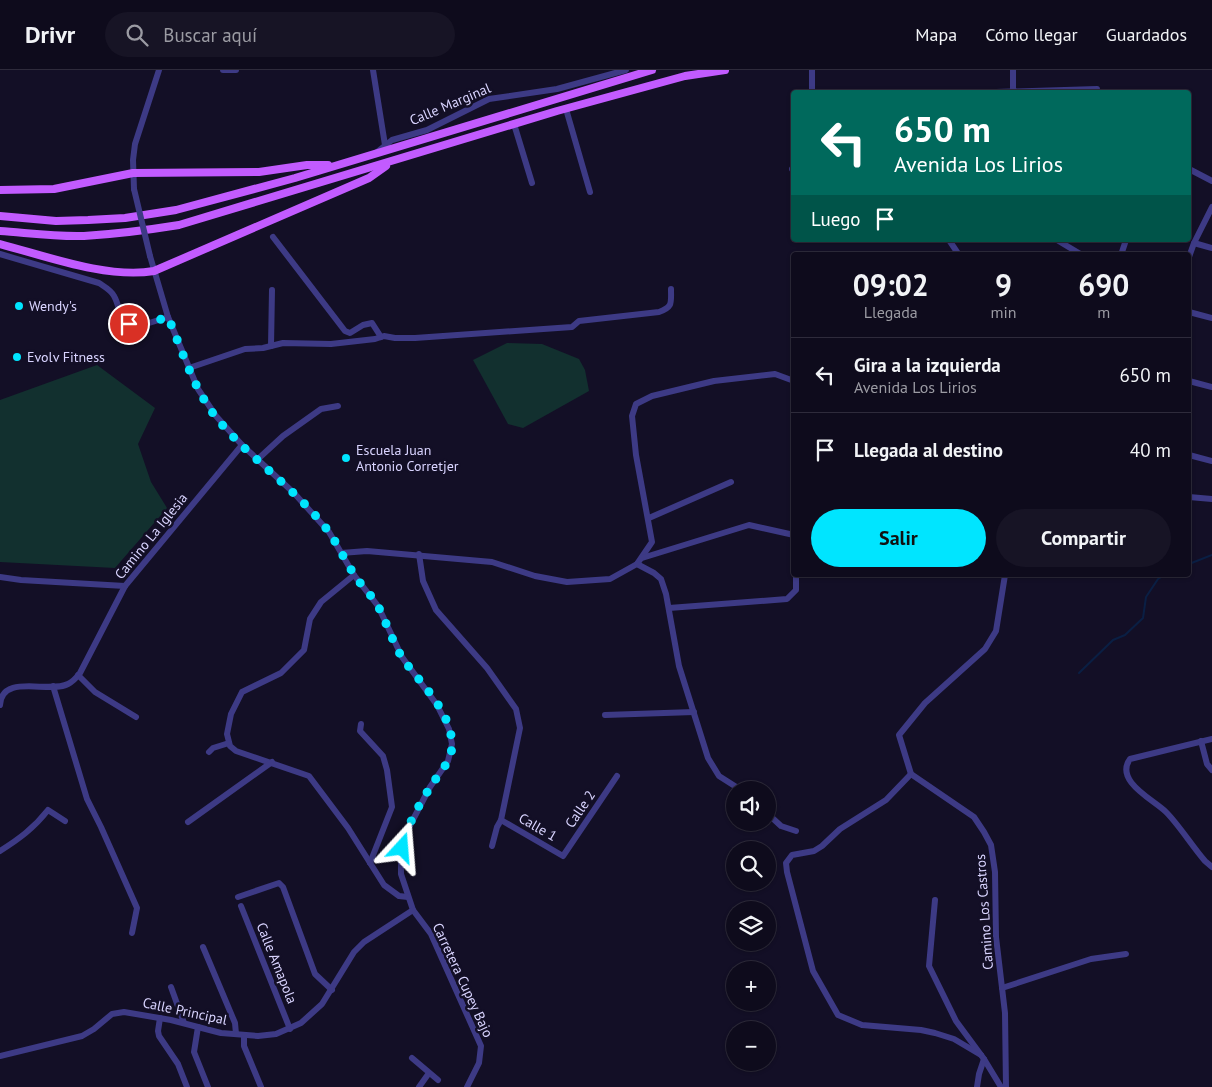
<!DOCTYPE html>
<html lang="es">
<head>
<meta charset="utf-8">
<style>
  body { margin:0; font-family:"PT Sans",sans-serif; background:#171425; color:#f1f3f6; height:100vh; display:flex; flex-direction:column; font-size:19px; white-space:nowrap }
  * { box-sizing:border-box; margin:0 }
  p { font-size:16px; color:#9b9ba3 }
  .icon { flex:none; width:28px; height:28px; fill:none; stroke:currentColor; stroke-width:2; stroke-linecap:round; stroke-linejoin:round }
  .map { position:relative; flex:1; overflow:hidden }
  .details { position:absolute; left:791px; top:182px; width:400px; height:325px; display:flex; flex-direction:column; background:#0e0b1c; border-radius:5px; box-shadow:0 1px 4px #0004,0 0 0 1px #2e2b3b }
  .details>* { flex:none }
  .top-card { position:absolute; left:791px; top:20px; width:400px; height:152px; border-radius:5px; box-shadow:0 1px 4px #0004,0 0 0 1px #2e2b3b; background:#00695c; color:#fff; overflow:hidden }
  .buttons { position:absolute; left:726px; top:711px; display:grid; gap:10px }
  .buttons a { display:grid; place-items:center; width:50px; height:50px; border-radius:50%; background:#0e0b1c; box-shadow:0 1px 4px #0004,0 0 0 1px #2e2b3b; font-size:25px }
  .pin { position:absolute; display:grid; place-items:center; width:42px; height:42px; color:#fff; margin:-21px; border:2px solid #fff; border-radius:50%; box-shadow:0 1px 5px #0007 }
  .me { position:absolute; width:55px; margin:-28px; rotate:19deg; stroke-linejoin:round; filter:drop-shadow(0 0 4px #0008) }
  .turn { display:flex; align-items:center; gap:18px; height:105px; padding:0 20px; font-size:22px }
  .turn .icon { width:65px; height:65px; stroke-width:2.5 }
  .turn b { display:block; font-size:35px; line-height:42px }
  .then { display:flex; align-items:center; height:48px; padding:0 20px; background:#0003; gap:10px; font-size:19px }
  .eta { display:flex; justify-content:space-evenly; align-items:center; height:85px; text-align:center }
  .eta b { font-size:30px; font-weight:700; line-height:35px }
  .action { display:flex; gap:10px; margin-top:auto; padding:10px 20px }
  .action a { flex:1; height:58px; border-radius:30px; background:#00e5ff; color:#111; font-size:20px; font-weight:700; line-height:58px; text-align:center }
  .action a+a { background:#171425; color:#f1f3f6 }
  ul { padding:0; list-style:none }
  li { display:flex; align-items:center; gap:15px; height:75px; padding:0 20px; border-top:1px solid #2e2b3b }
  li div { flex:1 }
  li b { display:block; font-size:19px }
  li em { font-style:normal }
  header { display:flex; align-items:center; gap:30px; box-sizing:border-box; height:70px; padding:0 25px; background:#0e0b1c; border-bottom:1px solid #2e2b3b }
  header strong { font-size:24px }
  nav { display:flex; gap:28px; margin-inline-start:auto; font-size:18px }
  .search { width:350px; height:45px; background:#171425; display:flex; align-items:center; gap:12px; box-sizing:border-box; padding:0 18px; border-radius:28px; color:#9b9ba3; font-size:19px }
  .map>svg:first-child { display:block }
  .green { fill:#12302f }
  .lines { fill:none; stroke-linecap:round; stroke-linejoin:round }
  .stream { stroke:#0a1f44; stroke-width:2 }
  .minor { stroke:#3d3a85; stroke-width:6 }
  .major { stroke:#c25bff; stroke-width:8 }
  .minor-bridge { stroke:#3d3a85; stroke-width:6 }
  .route { stroke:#00e5ff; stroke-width:9; stroke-dasharray:0 16.2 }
  .poi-dot { fill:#00e5ff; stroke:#130f26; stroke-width:2 }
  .labels { text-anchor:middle; stroke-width:5; stroke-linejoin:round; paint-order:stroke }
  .street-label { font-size:14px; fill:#d9d4ff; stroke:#130f26 }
  .poi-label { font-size:14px; fill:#d9d4ff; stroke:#130f26; text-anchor:start }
</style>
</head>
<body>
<header>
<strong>Drivr</strong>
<div class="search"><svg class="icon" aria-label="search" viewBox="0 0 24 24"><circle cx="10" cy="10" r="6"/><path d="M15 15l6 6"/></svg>Buscar aquí</div>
<nav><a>Mapa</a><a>Cómo llegar</a><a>Guardados</a></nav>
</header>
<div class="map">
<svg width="1212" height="1017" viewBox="0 0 1212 1017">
  <rect width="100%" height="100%" fill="#130f26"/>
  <g class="green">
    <path d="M507,273l35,1 37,15 6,11 4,21 -66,37 -15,-4 -35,-64z"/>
    <path d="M97,295l58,43 -17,36 13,38 16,26 -52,60 -115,-6v-162z"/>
  </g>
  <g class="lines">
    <g class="stream">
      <path d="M1189,494l23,-9"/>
      <path d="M1079,603l34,-33 12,-5 18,-17 3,-21 12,-18 7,-4"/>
    </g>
    <g class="minor">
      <path d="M223,0h13"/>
      <path d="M373,0l12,75"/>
      <path d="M812,22v-22"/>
      <path d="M996,22l101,-3"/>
      <path d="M1013,22v-22"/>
      <path d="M566,39l24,83"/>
      <path d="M514,54l18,59"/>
      <path d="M377,82l15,-12 35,-10 62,-31 68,-10 69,-19"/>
      <path d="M792,99h2"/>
      <path d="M1189,99l23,12"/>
      <path d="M134,119l-1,-29 2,-16 24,-74"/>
      <path d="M273,167l72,94 5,2 13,-8 9,-2 9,14"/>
      <path d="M949,170l10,15"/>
      <path d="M1057,170l25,15"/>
      <path d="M1194,173l18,5"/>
      <path d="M0,184l99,29c6,4 12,7 15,13 6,10 4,22 15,28h17l22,-7"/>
      <path d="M1121,185l5,-15"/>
      <path d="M150,186l18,61 30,72 18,27 26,29 52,48 35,39 25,43 24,31 24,51 35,48 12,24 3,15 -4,17 -18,26 -26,50 -3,21v16l12,36 18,24 50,112 -2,17 -12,24"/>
      <path d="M1189,187l5,-14 18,-36"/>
      <path d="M1189,242l23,6"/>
      <path d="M271,276l1,-56"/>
      <path d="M189,298l56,-19 18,-1 20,-5 48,1 44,-5 9,-3 11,2h20l157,-11 7,-6 80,-9c14,-5 12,-9 12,-23"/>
      <path d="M1189,311l23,6"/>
      <path d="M1189,385l23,6"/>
      <path d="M258,389l25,-23 38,-27 17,-3"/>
      <path d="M1189,427l23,2"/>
      <path d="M649,448l82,-36"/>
      <path d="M341,483l26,-2 125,11 43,14 32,6 43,-3 27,-15 15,-22 -16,-87 -4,-39 4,-12 16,-8 62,-15 61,-7 19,7"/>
      <path d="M419,484l4,27 13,29 51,58 29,41 4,19 -19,92 -4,7 -5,19"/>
      <path d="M642,488l107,-33 45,10"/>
      <path d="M637,494l17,9 7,6 5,15 13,72 29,92 11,18 22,14"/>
      <path d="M354,505l-33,27 -11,17 -6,31 -23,23 -39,19 -11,22 -4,20 3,12 6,5 73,25 39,52 36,57 15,11 9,1"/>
      <path d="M1005,505l-9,56 -11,18 -60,54 -26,32 12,39 63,43 10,15 7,13 4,27 1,65 9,76 1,74"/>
      <path d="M0,507l21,3 104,6"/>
      <path d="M669,538l118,-9 9,-9v-15"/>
      <path d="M78,605l17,17 41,25"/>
      <path d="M53,616l34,113 14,28 36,81 -5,25"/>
      <path d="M0,635c2,-32 49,-11 68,-21 4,-2 9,-7 12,-11l45,-87 117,-141"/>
      <path d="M605,645l89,-3"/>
      <path d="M361,654l-1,7 23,25 4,14 5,37 -22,56"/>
      <path d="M1212,669l-82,20c-16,22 24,41 36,53 13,13 26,34 39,49l7,6"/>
      <path d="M1201,671l6,23 5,6"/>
      <path d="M209,682l4,-4 16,-5"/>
      <path d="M911,704l-25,26 -46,29 -18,17 -8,5 -22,4 -6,8 1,9 26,99 25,44 24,10 59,5 14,3 19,6 27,16"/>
      <path d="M768,744l13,12 15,5"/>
      <path d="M501,750l62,36 54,-80"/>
      <path d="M188,752l84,-60"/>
      <path d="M0,781c19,-12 34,-23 48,-41l17,11"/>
      <path d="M238,827l41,-14 4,4 32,87 17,16"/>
      <path d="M935,830l-6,66 27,55 28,38 17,28"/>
      <path d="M241,836l49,123"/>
      <path d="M203,877l32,76 1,11"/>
      <path d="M171,917l13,36"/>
      <path d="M1002,918l89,-29 35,-5"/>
      <path d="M160,948l-2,13 1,5 19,28 9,23"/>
      <path d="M198,957l-4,25 14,35"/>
      <path d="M244,965v11l17,41"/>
      <path d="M0,986l82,-20 12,-7 18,-15 12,-2 47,8 50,13 37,3 18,-2 25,-11 21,-19 32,-52 10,-10 49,-32"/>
      <path d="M412,988l26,22"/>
      <path d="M419,1017l10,-14"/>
      <path d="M977,1017l2,-13 5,-15"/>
    </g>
    <g class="major">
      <path d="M0,120l54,-1 79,-16 126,-1 48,-7h21"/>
      <path d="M0,146l56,5 32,-1 37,-2 51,-8 119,-32 357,-108"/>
      <path d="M0,161c28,2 56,6 84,5 32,-2 64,-6 95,-11l378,-114 128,-35 40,-6"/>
      <path d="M0,174c46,12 107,35 154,27l215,-93 17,-12"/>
    </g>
    <path class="minor-bridge" d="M134,119l16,67"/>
  </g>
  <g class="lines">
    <path class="route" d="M129,254h17l22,-7c14,33 25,70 47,99 33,42 81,72 114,116 9,13 16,29 25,42 7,12 19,22 25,34 8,16 14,35 24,51 18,25 47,51 49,84 1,17 -13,30 -21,43 -11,17 -26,43 -29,62"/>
  </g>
  <g class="poi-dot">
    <circle cx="19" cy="236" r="5"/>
    <circle cx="17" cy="287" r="5"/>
    <circle cx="346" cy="388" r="5"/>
  </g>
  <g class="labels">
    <g class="street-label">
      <text transform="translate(450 34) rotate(-23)" y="5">Calle Marginal</text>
      <text transform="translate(151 466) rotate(-51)" y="5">Camino La Iglesia</text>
      <text transform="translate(580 739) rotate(-56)" y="5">Calle 2</text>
      <text transform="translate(538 757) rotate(30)" y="5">Calle 1</text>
      <text transform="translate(984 842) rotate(-94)" y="5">Camino Los Castros</text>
      <text transform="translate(277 893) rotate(68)" y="5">Calle Amapola</text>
      <text transform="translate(463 910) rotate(65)" y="5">Carretera Cupey Bajo</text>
      <text transform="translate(185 941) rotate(12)" y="5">Calle Principal</text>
    </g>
    <g class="poi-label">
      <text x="29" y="241">Wendy's</text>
      <text x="27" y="292">Evolv Fitness</text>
      <text x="356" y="385">Escuela Juan<tspan x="356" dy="16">Antonio Corretjer</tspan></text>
    </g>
  </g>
</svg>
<div class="buttons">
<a><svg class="icon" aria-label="sound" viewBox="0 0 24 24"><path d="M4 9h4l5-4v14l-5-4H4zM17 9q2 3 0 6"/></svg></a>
<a><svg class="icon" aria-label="search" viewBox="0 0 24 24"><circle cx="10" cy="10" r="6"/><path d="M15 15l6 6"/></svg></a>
<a><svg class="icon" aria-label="layers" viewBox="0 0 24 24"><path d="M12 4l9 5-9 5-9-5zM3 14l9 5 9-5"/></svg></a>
<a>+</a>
<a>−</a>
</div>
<div class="pin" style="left:129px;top:254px;background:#d93025"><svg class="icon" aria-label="arrive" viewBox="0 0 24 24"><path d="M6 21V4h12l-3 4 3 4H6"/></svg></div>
<svg class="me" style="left:402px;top:778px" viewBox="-20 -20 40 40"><path d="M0-17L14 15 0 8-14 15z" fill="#00e5ff" stroke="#fff" stroke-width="4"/></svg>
<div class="top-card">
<div class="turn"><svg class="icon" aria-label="left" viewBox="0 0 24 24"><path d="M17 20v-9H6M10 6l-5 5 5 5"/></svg><div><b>650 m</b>Avenida Los Lirios</div></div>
<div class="then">Luego<svg class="icon" aria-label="arrive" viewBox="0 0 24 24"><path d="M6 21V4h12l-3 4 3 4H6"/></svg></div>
</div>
<section class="details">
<div class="eta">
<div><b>09:02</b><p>Llegada</p></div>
<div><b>9</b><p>min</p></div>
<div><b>690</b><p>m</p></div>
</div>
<ul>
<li><svg class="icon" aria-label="left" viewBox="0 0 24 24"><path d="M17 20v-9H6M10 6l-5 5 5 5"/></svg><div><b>Gira a la izquierda</b><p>Avenida Los Lirios</p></div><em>650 m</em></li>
<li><svg class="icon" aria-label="arrive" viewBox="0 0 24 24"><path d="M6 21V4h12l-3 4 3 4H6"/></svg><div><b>Llegada al destino</b></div><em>40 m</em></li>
</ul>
<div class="action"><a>Salir</a><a>Compartir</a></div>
</section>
</div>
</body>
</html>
